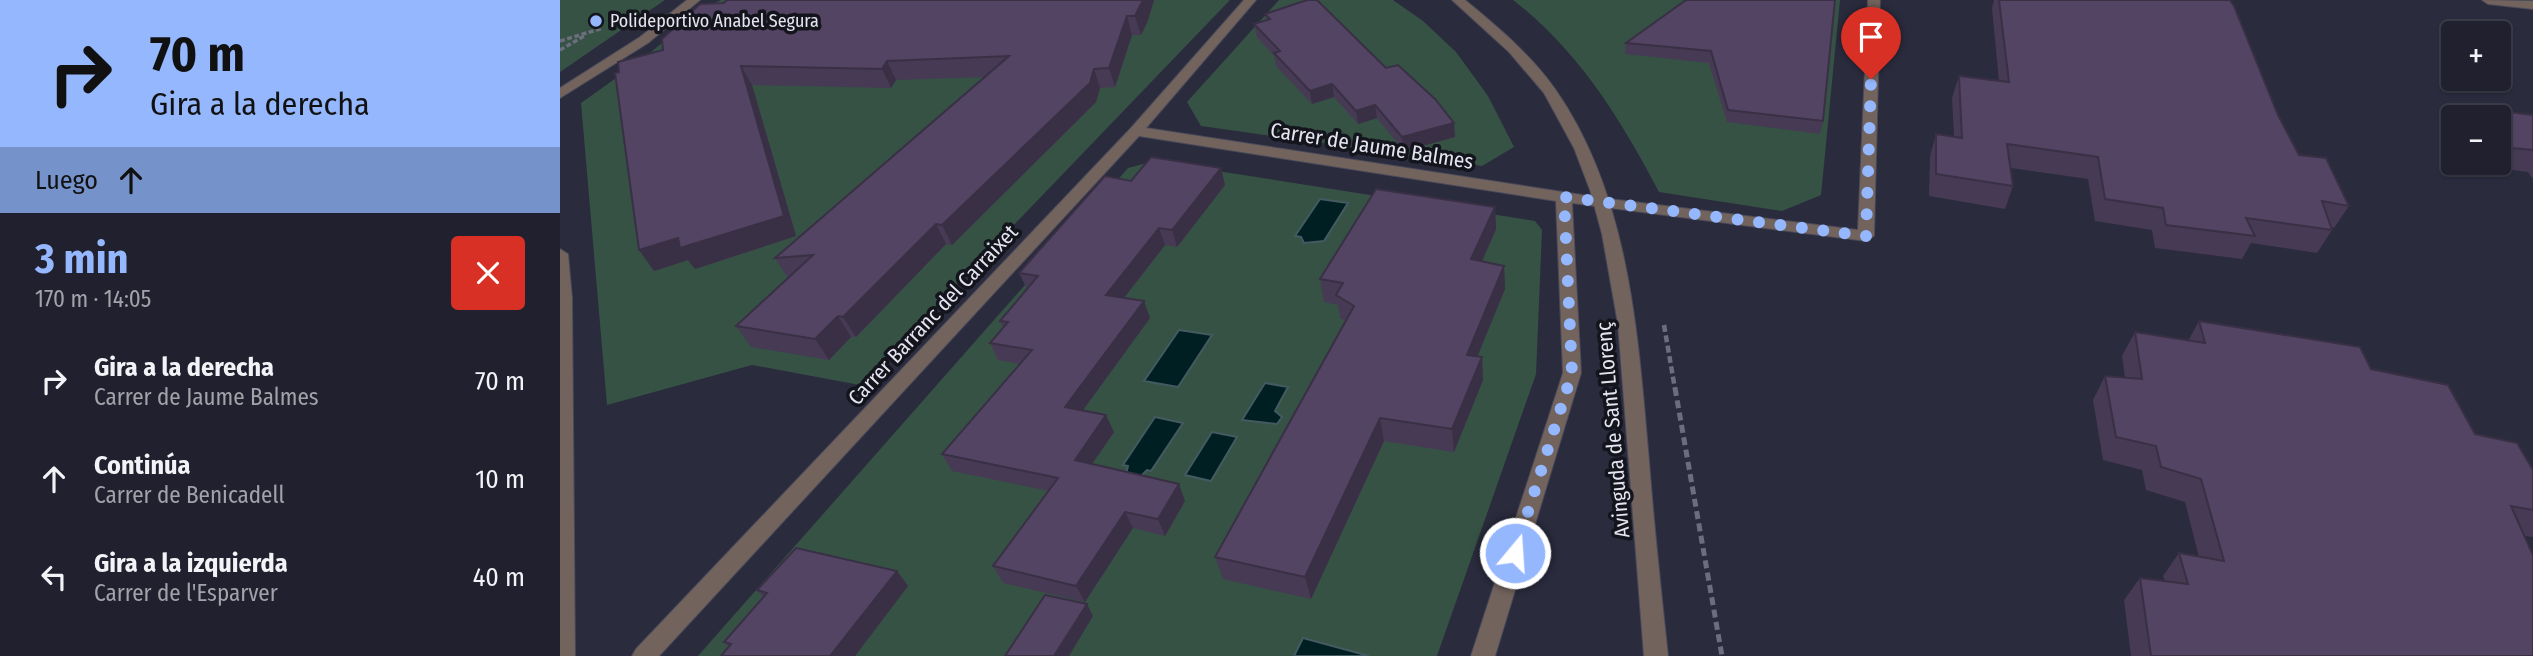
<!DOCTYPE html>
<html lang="es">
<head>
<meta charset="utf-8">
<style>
  body { margin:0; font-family:"Fira Sans Condensed",sans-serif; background:#2d2d3a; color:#f1f3f6; height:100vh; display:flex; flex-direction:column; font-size:26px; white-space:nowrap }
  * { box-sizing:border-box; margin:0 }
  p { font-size:23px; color:#a2a3aa }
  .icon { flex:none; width:38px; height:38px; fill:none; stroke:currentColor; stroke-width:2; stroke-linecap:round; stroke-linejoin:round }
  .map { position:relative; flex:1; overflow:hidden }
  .side { display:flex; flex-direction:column; background:#20202e; width:560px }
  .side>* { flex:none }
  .banner { background:#94b7fd; color:#111; overflow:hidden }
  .fabs { position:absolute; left:1881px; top:21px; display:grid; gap:14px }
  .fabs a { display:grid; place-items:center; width:70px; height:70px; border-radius:7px; background:#20202e; box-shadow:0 2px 5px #0004,0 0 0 2px #3d3e4a; font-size:35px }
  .pin { position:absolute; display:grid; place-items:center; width:60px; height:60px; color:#fff; margin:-72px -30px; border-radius:50% 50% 50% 0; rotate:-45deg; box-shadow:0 0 7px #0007 }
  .pin .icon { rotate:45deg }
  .me { position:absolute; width:77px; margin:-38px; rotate:18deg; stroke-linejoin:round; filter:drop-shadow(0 0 5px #0008) }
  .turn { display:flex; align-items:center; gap:24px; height:147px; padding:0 35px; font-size:32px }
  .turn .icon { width:91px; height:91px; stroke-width:2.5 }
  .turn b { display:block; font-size:49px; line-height:60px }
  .then { display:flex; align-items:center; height:66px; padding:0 35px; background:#0003; gap:14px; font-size:26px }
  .round { display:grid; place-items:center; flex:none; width:74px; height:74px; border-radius:7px; background:#2d2d3a }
  .head { display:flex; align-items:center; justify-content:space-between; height:119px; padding:0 35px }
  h1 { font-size:42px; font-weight:700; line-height:52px; color:#94b7fd }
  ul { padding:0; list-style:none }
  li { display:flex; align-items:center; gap:21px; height:98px; padding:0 35px }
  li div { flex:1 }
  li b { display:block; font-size:26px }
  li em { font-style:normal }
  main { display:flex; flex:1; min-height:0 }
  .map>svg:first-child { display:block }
  .green { fill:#365245 }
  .water { fill:#001f23; stroke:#445a61; stroke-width:2 }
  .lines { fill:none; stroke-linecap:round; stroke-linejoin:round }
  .minor-casing { stroke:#48495a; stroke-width:2 }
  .tertiary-casing { stroke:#48495a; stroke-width:2 }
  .path-far2 { stroke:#6d6e7d; stroke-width:3.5; stroke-dasharray:5 2.5; stroke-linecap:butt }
  .path-far1 { stroke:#6d6e7d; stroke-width:4.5; stroke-dasharray:7 3.5; stroke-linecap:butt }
  .path { stroke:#6d6e7d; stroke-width:5; stroke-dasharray:8 4.5; stroke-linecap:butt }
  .minor { fill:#73635d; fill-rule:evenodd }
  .tertiary { fill:#73635d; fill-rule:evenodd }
  .wall { fill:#473a54 }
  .shaded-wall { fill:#393045 }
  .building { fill:#524462; stroke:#393045; stroke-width:2 }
  .route { stroke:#94b7fd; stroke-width:12; stroke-dasharray:0 21.6 }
  .poi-dot { fill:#94b7fd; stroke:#13141c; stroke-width:2.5 }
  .labels { text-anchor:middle; stroke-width:7; stroke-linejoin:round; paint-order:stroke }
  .far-poi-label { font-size:18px; fill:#e4e5f1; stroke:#13141c; text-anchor:start }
  .street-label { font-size:21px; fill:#e4e5f1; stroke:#13141c }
</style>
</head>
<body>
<main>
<section class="side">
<div class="banner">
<div class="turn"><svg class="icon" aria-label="right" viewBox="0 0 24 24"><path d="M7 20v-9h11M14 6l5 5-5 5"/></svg><div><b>70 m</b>Gira a la derecha</div></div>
<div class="then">Luego<svg class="icon" aria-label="ahead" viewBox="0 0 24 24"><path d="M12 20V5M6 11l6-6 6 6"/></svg></div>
</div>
<div class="head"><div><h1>3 min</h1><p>170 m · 14:05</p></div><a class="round" style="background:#d93025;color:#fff"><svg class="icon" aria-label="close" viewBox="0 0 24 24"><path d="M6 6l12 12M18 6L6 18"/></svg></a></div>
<ul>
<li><svg class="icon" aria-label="right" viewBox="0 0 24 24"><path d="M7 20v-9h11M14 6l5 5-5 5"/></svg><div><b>Gira a la derecha</b><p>Carrer de Jaume Balmes</p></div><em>70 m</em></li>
<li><svg class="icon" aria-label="ahead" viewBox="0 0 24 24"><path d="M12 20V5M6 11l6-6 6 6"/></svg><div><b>Continúa</b><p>Carrer de Benicadell</p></div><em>10 m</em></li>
<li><svg class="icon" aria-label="left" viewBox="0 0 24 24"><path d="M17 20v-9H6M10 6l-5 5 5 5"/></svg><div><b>Gira a la izquierda</b><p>Carrer de l'Esparver</p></div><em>40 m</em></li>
</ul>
</section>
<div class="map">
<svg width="1973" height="656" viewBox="0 0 1973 656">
  <rect width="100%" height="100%" fill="#2a2b3d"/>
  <g class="green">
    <path d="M0,0h105l-105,72z"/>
    <path d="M161,0h509l-370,385 -108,-20 -145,40 -26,-302 59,-42 66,-54z"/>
    <path d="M719,0h114l30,21 33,31 32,44 26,51 -32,19 -281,-40 -14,-24z"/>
    <path d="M953,0h327l-19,195 -39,16 -123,-19c-38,-72 -80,-141 -146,-192z"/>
    <path d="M594,161l381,60 7,9 -6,144 -99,282h-739l430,-488z"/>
  </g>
  <g class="water">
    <path d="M760,199l28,4 -24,38 -20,2 -3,-6 -6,-1z"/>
    <path d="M619,330l33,5 -34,52 -34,-6z"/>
    <path d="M705,383l23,4 -13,24 7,6 -5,7 -35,-4z"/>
    <path d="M595,417l28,6 -32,48 -4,-1 -6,6 -15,-2 2,-8 -5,-1z"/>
    <path d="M652,432l25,5 -26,44 -26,-6z"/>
    <path d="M743,638l66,18h-75z"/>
  </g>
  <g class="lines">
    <defs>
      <g id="minor">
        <path d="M127,0h13l-52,43 -88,55v-10l80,-51z"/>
        <path d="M684,0h12l-110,128 456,70 256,32 10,-230h12l-6,236 -8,5 -294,-38 9,170 -86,283h-24l92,-283 -7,-172 -417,-65 -480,520h-27l4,-7 495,-521z"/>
        <path d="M1922,0l51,1v8l-45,-5z"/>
        <path d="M0,249l8,5 4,44 3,358h-15z"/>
      </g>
      <path id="tertiary" d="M892,0h13c33,27 66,55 90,89 75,107 83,247 94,372 5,65 12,130 19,195h-24l-26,-332 -16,-90 -12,-44 -16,-42 -30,-55 -35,-41z"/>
    </defs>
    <use href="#minor" class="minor-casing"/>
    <use href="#tertiary" class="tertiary-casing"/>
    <g class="path-far2">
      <path d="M0,41l43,-13"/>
      <path d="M0,50l26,-15"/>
    </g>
    <path class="path-far1" d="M1104,325l11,64"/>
    <path class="path" d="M1115,388l47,268"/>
    <use href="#minor" class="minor"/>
    <use href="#tertiary" class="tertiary"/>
  </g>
  <g class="wall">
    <path d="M167,0h427l-7,23 -6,12h-9l-17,52 -15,1 -4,14 -144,143 -6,-1 -90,93h-5l-22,23 -78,-13 -15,-21 52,-48 -13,-20 211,-181 -90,3 -5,8 -139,-3 44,151 -101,33 -7,-9 -34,11 -35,-199 44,-22z"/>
    <path d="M1126,0l137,121 -3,13 -93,-12 -18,-59 -84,-9 1,-11z"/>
    <path d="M1434,0h236l48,115 21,40 50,51 -15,22 -3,-1 1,3 -15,23 -66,-10 -9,16 -87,-11 -3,-18 -57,-9 -7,-42 -77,-11 2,18 -8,23 -76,-13 1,-40 6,-22 18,2 -2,-38 7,-22 40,5 -7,-73z"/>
    <path d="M705,14l190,123 -51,14 -27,-33 -19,6 -24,-27 -22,7 -36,-38 -2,-10 -17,-19 -3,-13 12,-4z"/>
    <path d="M1925,109l48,6v64l-5,-7 -32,-4 -3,-5h6v-46h-20z"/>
    <path d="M571,181l94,4 -48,62 -12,-2 -41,53 26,20 -68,93 32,21 -22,32 93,37 -20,35 -32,-8 -48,74 -82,-19 -10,-17 56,-75 -97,-20 -10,-17 79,-90 -23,-4 -8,-17 13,-16 -3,-6 27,-32 -8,-16z"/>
    <path d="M935,207l1,22 -14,32 22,5 1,23 -28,67 5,1 1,23 -29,72 -70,-11 -73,158 -88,-20 -8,-22 131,-236 -6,-3 -2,-13 -14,-3 -4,-23z"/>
    <path d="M1639,321l172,48 162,101v67l-9,-1 9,120h-402l-7,-56 16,-22 25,3 -2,-5 16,-23 20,4 -14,-55 -39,-12 -4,-20 -39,-10 -10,-60 12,-24 20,2 -3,-22 13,-24 53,9z"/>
    <path d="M337,571l11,15 -53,70h-134l8,-9 -5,-5 39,-45 -6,-7z"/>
  </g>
  <g class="shaded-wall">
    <path d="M583,0h11l-7,23 -6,12 -6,-19z"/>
    <path d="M567,16l5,19 -17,52 -6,-19z"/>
    <path d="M327,61l9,19 -5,8 -9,-19z"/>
    <path d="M181,66l11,19 44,151 -101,33 -7,-9 -34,11 -15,-21z"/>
    <path d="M534,69l6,19 -4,14 -144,143 -10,-20z"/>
    <path d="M772,84l2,13 -22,7 -2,-13z"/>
    <path d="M815,105l2,13 -19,6 -2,-13z"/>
    <path d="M894,123l1,14 -51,14 -2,-14z"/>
    <path d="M661,168l4,17 -48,62 -5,-17z"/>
    <path d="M935,207l1,22 -23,53 -2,-23z"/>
    <path d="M376,224l10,20 -90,93 -13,-20z"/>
    <path d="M599,228l6,17 -52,67 -7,-17z"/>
    <path d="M944,266l1,23 -36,88 -2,-22z"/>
    <path d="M584,301l6,17 -77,106 -8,-17z"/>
    <path d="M278,316l13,21 -22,23 -14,-21z"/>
    <path d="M922,357l1,23 -29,72 -2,-23z"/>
    <path d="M546,415l8,17 -31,45 -8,-17z"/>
    <path d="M820,418l4,23 -73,158 -6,-22z"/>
    <path d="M619,484l6,17 -20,35 -7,-17z"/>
    <path d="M565,512l8,16 -48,74 -9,-16z"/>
    <path d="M337,571l11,15 -53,70h-25z"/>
    <path d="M527,604l6,12 -24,40h-15z"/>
  </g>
  <g class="building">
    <path d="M167,0h416l-8,16h-8l-18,52 -15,1 -4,14 -148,142 -6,-1 -93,93 -5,-1 -23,23 -79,-13 77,-71 -38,3 234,-202 -122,5 -5,8 -141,-3 43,150 -104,32 -2,-10 -39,12 -24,-177 4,-1 -1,-10 45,-12 -1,-11 38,-35 24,-1z"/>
    <path d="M747,0h10l69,68 12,-3 37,34 19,24 -52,14 -27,-32 -19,6 -24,-27 -22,7 -36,-38 6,-2 -26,-27 16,-5 -5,-5z"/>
    <path d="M1126,0h149l-12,121 -95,-11 -17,-59 -85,-8z"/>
    <path d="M1439,0h231l4,6 44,109 21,40 27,3 23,48 -27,-5 10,29 -86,-12 9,18 -89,-11 -3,-17 -58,-9 -7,-42 -91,-13 6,42 -77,-12v-40l26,4 -3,-62 50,6z"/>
    <path d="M1925,109l48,6v35l-22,-2 -12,-18v-13h-9z"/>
    <path d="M591,157l70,11 -49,62 -13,-2 -53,67 38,6 -79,106 41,8 -31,45 104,24 -21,35 -33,-7 -49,74 -83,-20 65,-88 -116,-24 90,-104 -42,-7 18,-21 -8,-1 38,-45 -19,-3 86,-97 26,5z"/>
    <path d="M816,189l119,18 -24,52 33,7 -37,89 15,2 -30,72 -72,-11 -75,159 -90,-20 139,-251 -18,-11 7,-12 -23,-4z"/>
    <path d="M1639,321l161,26 11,22 77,16 27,49 42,9 16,27v40l-22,-4 22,49v101h-382l-11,-78 48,6 -9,-31 45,8 -23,-82 -40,-12 -5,-21 -40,-9 -11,-61 37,3 -7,-47 70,11z"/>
    <path d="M236,548l101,23 -67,85h-109l10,-12 -7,-2 43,-49 -10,-3z"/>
    <path d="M485,595l42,9 -33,52h-49z"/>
  </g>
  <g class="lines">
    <path class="route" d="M955,553l57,-180 -8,-176 302,39 5,-157"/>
  </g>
  <circle class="poi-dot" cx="36" cy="21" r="7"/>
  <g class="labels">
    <g class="far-poi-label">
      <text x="50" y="27">Polideportivo Anabel Segura</text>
    </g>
    <g class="street-label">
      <text transform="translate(812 146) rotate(9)" y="7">Carrer de Jaume Balmes</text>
      <text transform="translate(373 315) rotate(-47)" y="7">Carrer Barranc del Carraixet</text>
      <text transform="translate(1053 430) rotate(-95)" y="7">Avinguda de Sant Llorenç</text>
    </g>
  </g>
</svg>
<div class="fabs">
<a>+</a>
<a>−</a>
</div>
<div class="pin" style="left:1311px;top:79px;background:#d93025"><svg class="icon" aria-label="arrive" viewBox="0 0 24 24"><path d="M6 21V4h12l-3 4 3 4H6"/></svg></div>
<svg class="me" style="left:955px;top:553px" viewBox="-20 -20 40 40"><circle r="17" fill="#94b7fd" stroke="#fff" stroke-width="3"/><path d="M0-11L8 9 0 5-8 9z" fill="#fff"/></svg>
</div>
</main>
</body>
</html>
